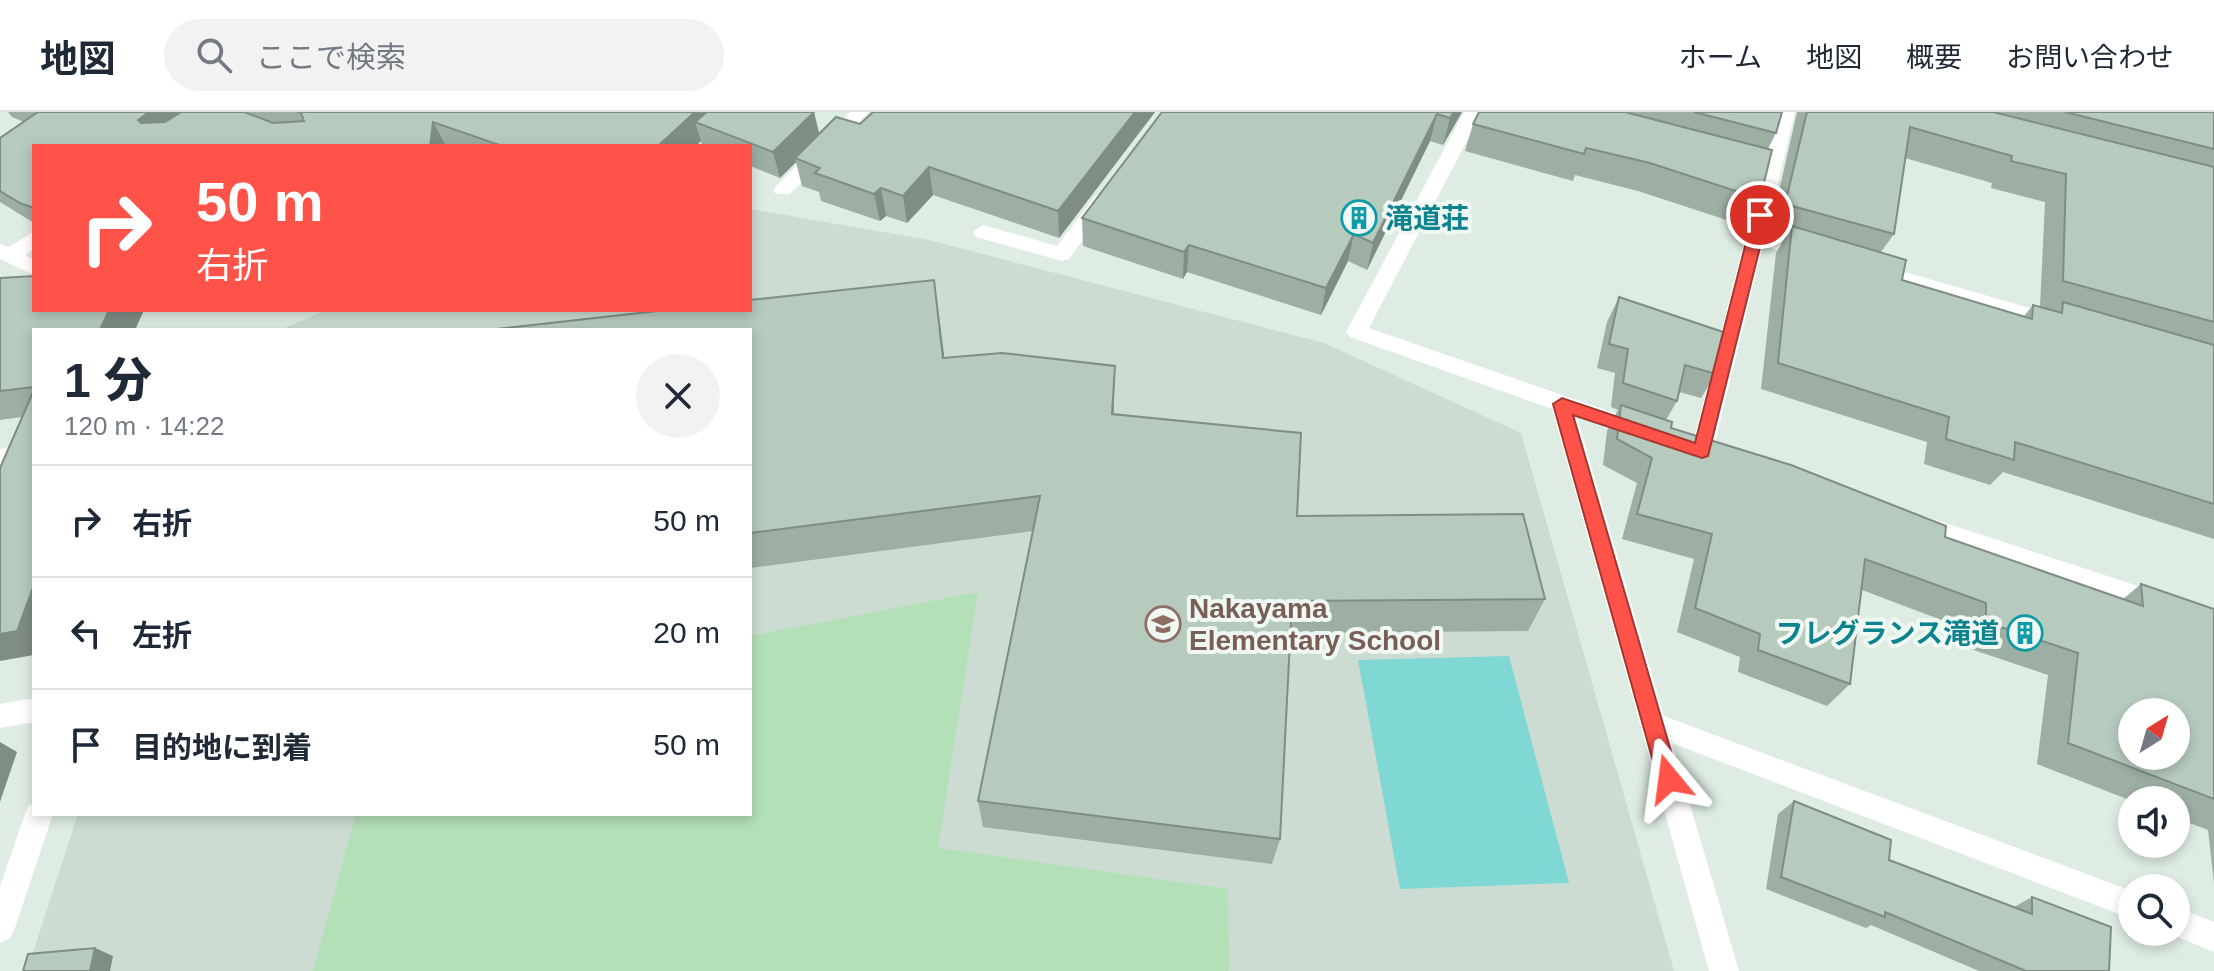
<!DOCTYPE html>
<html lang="ja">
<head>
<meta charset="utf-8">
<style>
  body { margin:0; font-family:Helvetica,"Noto Sans JP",sans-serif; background:#f2f2f3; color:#1f2937; height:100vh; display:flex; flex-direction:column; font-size:30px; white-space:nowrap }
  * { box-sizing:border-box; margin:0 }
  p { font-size:26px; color:#747a83 }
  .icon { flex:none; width:44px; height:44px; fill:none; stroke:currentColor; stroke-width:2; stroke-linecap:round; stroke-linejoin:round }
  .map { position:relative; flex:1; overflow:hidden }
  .panel { position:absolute; left:32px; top:216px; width:720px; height:488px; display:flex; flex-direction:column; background:#fff; border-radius:0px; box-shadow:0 4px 12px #0003 }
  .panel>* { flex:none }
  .hud { position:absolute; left:32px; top:32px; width:720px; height:168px; border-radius:0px; box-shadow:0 4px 12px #0003; background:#ff5349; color:#fff; overflow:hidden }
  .needle { width:52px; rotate:37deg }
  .tools { position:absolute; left:2118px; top:586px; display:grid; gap:16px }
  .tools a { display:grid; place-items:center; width:72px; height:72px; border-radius:50%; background:#fff; box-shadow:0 4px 12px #0003; font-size:40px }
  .pin { position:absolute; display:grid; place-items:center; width:68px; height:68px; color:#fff; margin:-34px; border:4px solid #fff; border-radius:50%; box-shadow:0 2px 8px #0007 }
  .me { position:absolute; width:88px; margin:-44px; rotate:344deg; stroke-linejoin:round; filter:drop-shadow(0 0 6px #0008) }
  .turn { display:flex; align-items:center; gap:28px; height:168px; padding:0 32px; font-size:36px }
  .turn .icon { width:104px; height:104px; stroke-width:2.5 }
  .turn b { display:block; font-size:56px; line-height:68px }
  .round { display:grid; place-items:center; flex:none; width:84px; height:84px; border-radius:42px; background:#f2f2f3 }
  .overview { display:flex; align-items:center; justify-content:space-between; height:136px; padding:0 32px }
  h1 { font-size:48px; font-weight:800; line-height:60px }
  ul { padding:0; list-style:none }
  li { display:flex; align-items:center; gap:24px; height:112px; padding:0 32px; border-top:2px solid #e0e1e3 }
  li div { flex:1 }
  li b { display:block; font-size:30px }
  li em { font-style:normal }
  header { display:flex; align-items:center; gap:48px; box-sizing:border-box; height:112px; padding:0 40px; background:#fff; border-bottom:2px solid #e0e1e3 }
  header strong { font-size:38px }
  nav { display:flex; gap:44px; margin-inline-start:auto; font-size:28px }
  .search { width:560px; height:72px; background:#f2f2f3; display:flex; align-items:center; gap:20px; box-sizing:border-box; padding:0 28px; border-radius:44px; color:#747a83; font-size:30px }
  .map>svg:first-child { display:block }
  .built { fill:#ccdcd2 }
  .green { fill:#b4e0b8 }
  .water { fill:#80d8d4 }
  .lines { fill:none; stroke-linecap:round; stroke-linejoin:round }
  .service { fill:#fff; fill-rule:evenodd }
  .minor { fill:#fff; fill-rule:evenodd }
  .wall { fill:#9daea3; fill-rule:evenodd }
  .shaded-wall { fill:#7f8d85 }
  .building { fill:#b6cabe; stroke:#7f8d85; stroke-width:2; fill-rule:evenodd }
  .route { fill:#ff5349; stroke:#a6362f; stroke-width:2 }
  .labels { text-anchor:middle; stroke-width:8; stroke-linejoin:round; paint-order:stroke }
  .culture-label { font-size:28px; font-weight:bold; fill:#0d838f; stroke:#eff8f2; text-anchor:start }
  .education-label { font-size:28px; font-weight:bold; fill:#785e54; stroke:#eff8f2; text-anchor:start }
</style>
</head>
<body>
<header>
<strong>地図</strong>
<div class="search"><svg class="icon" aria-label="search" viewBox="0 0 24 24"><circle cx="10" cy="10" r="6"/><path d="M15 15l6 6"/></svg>ここで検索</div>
<nav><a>ホーム</a><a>地図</a><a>概要</a><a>お問い合わせ</a></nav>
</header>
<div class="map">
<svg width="2214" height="859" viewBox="0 0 2214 859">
  <rect width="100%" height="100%" fill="#deece3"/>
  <path class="built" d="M750,97l179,31 395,103 197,90 153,538h-1647l51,-157h672v-484h-470l47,-20h423z"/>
  <path class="green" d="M978,480l-40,256 290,41 1,82h-916l43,-157h394v-178z"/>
  <path class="water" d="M1509,544l60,227 -169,6 -42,-229z"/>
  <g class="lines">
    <g class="service">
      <path d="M1102,82l10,6 -43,59 -7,2 -86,-24 -3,-5 10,-7 74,21 38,-50z"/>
      <path d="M34,120v17l-9,6 9,5v15l-34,-16v-15l8,3z"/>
    </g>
    <g class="minor">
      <path d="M850,0h19l-79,82h-14l-3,-4 3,-4z"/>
      <path d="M1464,0h18l-113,216 280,97 3,6 -3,6 -8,3 -64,-23 87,299 468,175v28l-460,-176 67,228h-30l-157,-562 -202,-72 -4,-5z"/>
      <path d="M1777,0h18l-29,121 51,15 3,5 -10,7 -47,-14 -50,205 -3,6 -8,3 -8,-3 -3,-6z"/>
      <path d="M1873,151l191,55 3,5 -3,5 -7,3 -191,-56 -3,-5z"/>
      <path d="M34,331v18l-34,6v-18z"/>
      <path d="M1915,401l299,98v22l-307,-103 -4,-7 4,-7z"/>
      <path d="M34,586v24l-34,6v-24z"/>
      <path d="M34,691v11h19l-38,114 -5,10 -10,5v-57l25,-72 4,-9z"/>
      <path d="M2176,795l38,15v30l-48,-20h10z"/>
    </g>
  </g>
  <g class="wall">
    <path d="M8,0h806l5,22 41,-10 13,-12h282l-96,126 -126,-43 -26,28 -21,-7 -6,5 -59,-20 -2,-9 -17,-6 -6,-24 -16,16 -30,-12v-20h-48l-1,-5 -6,5h-661v77l-34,-21v-64l24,-16 -12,-5z"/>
    <path d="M1162,0h300l-19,33 -13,-4 -63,129 -19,-9 -27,54 -134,-43 -4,7 -100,-33 -1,-28z"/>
    <path d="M1479,0h303l-6,21 -8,16 -8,50 -15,27 -107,-35 -63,-16 -2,6 -108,-30 8,-27z"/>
    <path d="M1797,0h417v427l-211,-67 -13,13 -66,-21 3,-22 -166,-53 15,-136 10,-17 -16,-5zM1905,46l87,25 -1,5 54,14 -5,105 -7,-2 -9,11 -122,-36 -21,-28 13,-18z"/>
    <path d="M0,166l34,32h110l-9,20h-101v325l-12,-238 -22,3z"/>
    <path d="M934,168l10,78 170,43v13l183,102 248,83 -17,32 -238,2 -10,206 -8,25 -289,-37 -5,-26 55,-270 -283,37v-238z"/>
    <path d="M1619,185l97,77 -15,24 -22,-6 -2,9 -11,19 5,8 274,109 178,62 18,-15 73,25v274l-6,-53 -32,-12v-18l-44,1 -95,-37 11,-89 -89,-30 1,-18 -98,-37 -12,94 -23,22 -89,-34 2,-15 -63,-25 17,-73 -72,-20 15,-56 -34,-18 4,-34 11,-21 -7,-3 4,-34 -18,-5 10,-46z"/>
    <path d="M1794,689l95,59 125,47 18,-10 77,74h-130l-108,-46 -5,3 -100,-39 12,-75z"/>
  </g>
  <g class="shaded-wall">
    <path d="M149,0h54l-45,34 -20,-26z"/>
    <path d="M695,0h35l-35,10 6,19 -6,5h-37z"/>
    <path d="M814,0l6,25 -25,21 1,4 -16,16 -7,-26z"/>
    <path d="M1135,0h20l-96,126 -1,-27z"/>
    <path d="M1454,0h8l-19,33 7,-27z"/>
    <path d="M1437,2l-7,27 -63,129 6,-27z"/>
    <path d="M433,10l13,24h-16z"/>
    <path d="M929,55l4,28 -26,28 -4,-27z"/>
    <path d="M881,76l5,28 -6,5 -6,-27z"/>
    <path d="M1354,122l-6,27 -27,54 5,-27z"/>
    <path d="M1189,133l-2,27 -4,7 1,-27z"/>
    <path d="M934,168l5,36 10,78 -6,-36z"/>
    <path d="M109,198h35l-9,20h-35z"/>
    <path d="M1115,254l-1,35 -3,48 1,-35z"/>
    <path d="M34,473v70l-34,6v-27z"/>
    <path d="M0,630l17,10 -17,50z"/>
    <path d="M95,836l18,8 -3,15h-20z"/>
  </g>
  <g class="building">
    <path d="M38,0h111l-11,8 3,3 24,-1 16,-10h63l29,11 31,-2 -3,-8 -4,-1h398l-37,34h-156l-69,-24 -3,24h-396v62l-14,-5 -20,-12v-53z"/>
    <path d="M707,0h107l-41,40 -78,-30z"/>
    <path d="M873,0h262l-77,99 -129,-44 -26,29 -22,-8 -7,6 -59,-21 5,-5 -25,-10 41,-41 24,7z"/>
    <path d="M1162,0h292l-4,6 -13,-4 -64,129 -19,-9 -28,54 -137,-43 -5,7 -102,-34z"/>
    <path d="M1479,0h146l147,38 -12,49 -110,-36 -64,-15 -2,6 -111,-30z"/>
    <path d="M1694,0h88l-6,21z"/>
    <path d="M1807,0h186l221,55v155l-151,-41 3,-107 -55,-13 1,-5 -102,-29 -16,107 -109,-30z"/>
    <path d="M2065,0h149v37z"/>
    <path d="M1792,114l114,34 -4,20 130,39 1,-14 29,8 1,-11 151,43v159l-199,-62 -1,18 -68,-21 3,-22 -171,-54z"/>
    <path d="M34,164v34h75l-9,20h-66v57l-34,4v-113z"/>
    <path d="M934,168l9,78 59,-5 113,13 -3,48 189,19 -4,83 226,-2 22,85 -253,2 -12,238 -302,-38 62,-305 -290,37v-203h-262l178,-20h84v-10z"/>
    <path d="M1619,185l107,36 -10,41 -31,-9 -8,36 -54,-18 5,-34 -19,-5z"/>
    <path d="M34,278v195l-17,46 -17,3v-166z"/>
    <path d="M1621,293l51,17 -1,6 120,37 155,61 -1,11 198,69 -2,-22 73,25v190l-146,-56 10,-90 -92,-31v-19l-121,-44 -15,125 -92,-34 2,-16 -65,-26 17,-74 -75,-20 15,-56 -35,-19zM2132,600h44v44h-44z"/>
    <path d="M1794,689l97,39 -2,20 143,54v-17l79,30 -2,44h-83l-141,-59v5l-104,-40z"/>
    <path d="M95,836l-5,23h-67l5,-17z"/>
  </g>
  <path class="route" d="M1760,98l8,5 -60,241 -6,2 -129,-43 106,364 -3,7 -7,2 -8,-2 -3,-7 -105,-375 9,-6 133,45 58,-228z"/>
  <defs>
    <symbol id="building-ring" viewBox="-11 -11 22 22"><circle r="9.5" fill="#eff8f2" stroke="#0f9aa8" stroke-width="1.5"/><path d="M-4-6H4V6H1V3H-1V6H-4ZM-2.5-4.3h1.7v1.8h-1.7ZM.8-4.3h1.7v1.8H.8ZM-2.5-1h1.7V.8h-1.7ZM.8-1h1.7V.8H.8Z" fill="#0f9aa8"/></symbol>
    <symbol id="school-ring" viewBox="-11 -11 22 22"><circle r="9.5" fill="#eff8f2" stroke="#8d6e63" stroke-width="1.5"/><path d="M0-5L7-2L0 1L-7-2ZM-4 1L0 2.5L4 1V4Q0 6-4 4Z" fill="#8d6e63"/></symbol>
  </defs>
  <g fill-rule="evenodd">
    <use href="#building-ring" x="1339" y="86" width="40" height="40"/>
    <use href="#school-ring" x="1143" y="492" width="40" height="40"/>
    <use href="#building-ring" x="2005" y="501" width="40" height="40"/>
  </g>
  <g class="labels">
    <g class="culture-label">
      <text x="1385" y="116">滝道荘</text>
      <text x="1999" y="531" text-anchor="end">フレグランス滝道</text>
    </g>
    <g class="education-label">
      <text x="1189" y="506">Nakayama<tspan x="1189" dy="32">Elementary School</tspan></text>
    </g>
  </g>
</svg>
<div class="tools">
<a><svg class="needle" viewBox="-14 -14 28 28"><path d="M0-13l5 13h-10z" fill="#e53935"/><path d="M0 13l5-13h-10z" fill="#747a83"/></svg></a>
<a><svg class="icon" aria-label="sound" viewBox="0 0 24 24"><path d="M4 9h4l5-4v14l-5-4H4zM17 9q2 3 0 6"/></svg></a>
<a><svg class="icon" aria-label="search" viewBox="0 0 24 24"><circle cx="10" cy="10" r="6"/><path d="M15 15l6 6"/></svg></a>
</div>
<div class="pin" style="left:1760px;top:103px;background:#d93025"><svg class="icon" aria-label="arrive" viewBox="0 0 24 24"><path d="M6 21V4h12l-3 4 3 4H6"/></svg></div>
<svg class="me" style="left:1669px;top:667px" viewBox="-20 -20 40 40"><path d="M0-17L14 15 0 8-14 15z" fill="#ff5349" stroke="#fff" stroke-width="4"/></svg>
<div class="hud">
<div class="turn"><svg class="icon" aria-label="right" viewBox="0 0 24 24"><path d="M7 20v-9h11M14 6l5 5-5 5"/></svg><div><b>50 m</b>右折</div></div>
</div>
<section class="panel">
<div class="overview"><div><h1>1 分</h1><p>120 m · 14:22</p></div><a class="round"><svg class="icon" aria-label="close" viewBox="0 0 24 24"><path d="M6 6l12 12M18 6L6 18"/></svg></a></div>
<ul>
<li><svg class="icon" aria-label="right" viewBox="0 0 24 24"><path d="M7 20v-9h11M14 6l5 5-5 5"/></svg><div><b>右折</b></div><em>50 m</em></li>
<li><svg class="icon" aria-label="left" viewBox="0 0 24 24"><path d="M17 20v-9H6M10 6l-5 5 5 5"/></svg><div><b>左折</b></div><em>20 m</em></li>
<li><svg class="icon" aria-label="arrive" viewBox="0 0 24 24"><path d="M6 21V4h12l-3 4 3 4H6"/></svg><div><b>目的地に到着</b></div><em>50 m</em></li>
</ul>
</section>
</div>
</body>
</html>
